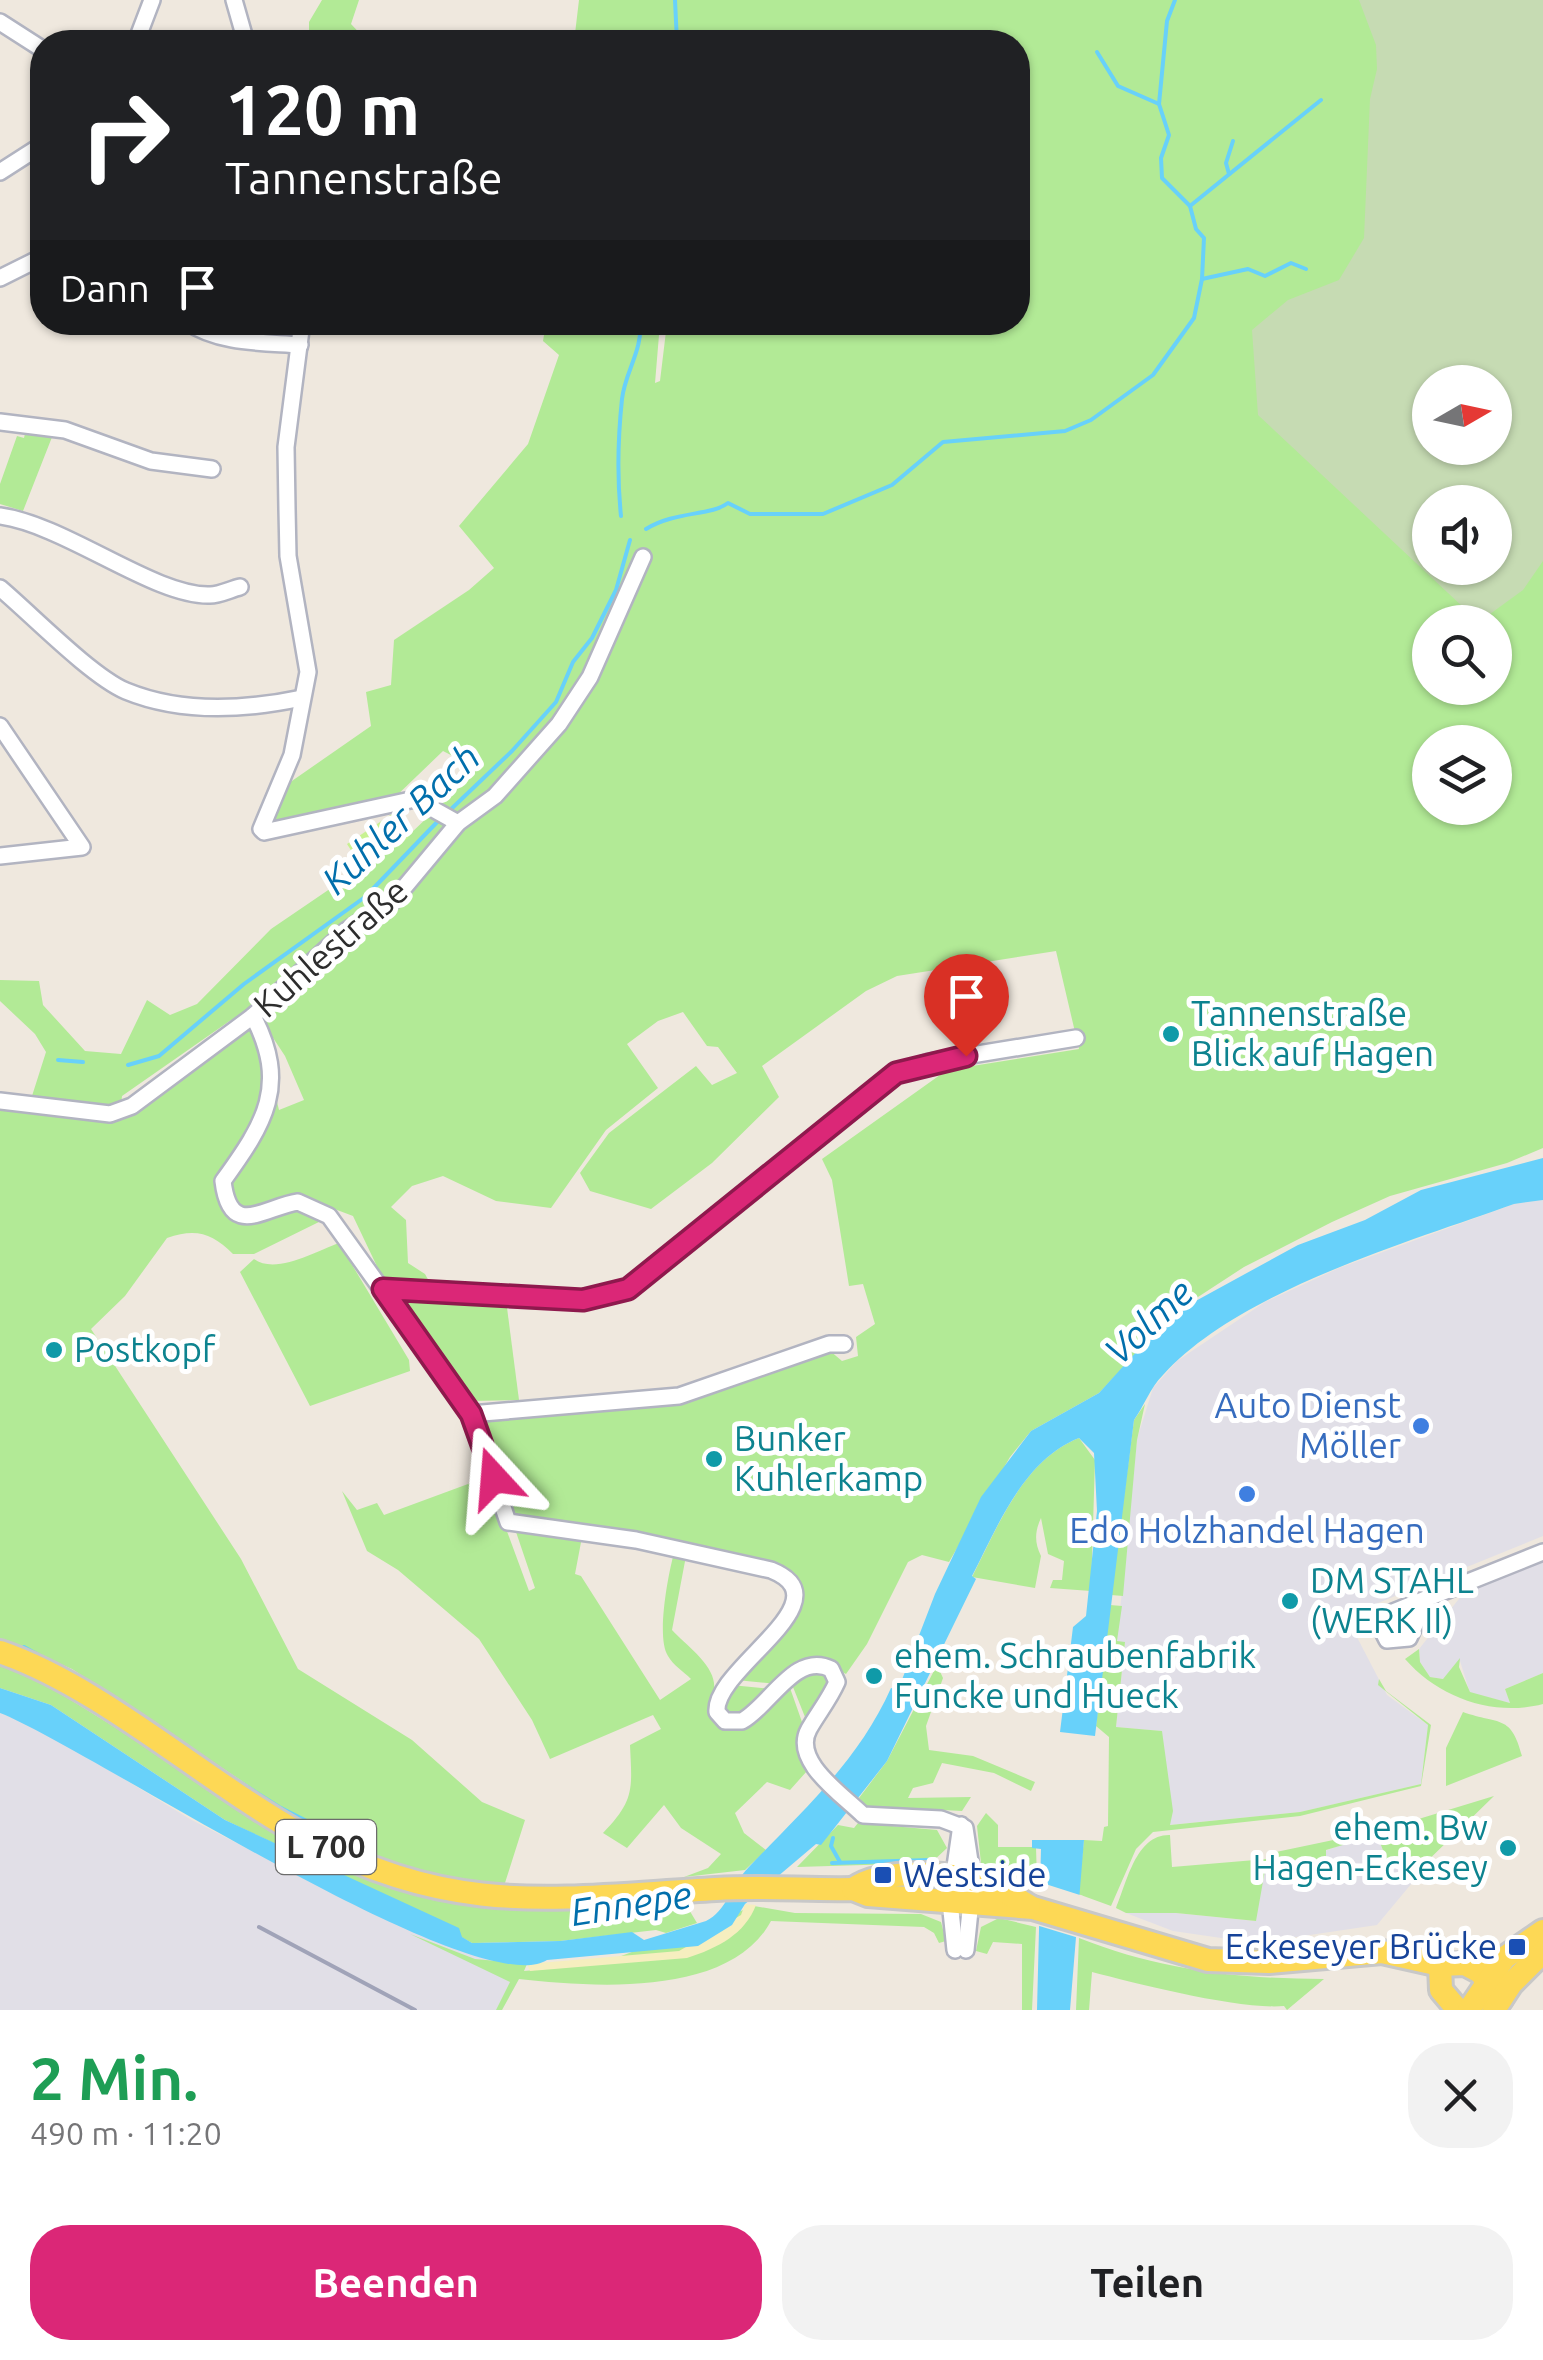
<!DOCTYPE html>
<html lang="de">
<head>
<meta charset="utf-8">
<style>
  body { margin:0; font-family:Ubuntu,sans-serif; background:#f2f2f2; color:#202124; height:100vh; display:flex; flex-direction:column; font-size:38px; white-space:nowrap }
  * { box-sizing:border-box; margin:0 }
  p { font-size:32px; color:#757577 }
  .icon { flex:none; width:55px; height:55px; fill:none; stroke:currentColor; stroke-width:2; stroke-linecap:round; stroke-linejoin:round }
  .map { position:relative; height:2010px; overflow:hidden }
  .panel { display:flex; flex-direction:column; background:#fff; flex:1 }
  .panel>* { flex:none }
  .banner { position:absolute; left:30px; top:30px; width:1000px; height:305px; border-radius:40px; box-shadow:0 2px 8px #0004; background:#202124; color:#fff; overflow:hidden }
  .needle { width:65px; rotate:81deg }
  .tools { position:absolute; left:1412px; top:365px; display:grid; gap:20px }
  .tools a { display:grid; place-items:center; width:100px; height:100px; border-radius:50%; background:#fff; box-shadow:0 2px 8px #0004; font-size:50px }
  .pin { position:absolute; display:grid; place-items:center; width:85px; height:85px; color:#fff; margin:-102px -42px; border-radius:50% 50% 50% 0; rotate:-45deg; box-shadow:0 0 10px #0007 }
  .pin .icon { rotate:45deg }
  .me { position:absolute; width:110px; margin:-55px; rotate:341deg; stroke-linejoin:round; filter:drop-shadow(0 0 8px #0008) }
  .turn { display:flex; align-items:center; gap:35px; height:210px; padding:0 30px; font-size:45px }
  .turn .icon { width:130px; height:130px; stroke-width:2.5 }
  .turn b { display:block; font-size:70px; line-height:85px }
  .then { display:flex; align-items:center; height:95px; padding:0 30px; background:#0003; gap:20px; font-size:38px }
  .round { display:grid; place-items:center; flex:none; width:105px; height:105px; border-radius:40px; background:#f2f2f2 }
  .summary { display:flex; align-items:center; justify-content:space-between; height:170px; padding:0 30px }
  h1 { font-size:60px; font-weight:700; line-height:75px; color:#1e9e55 }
  .button { display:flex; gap:20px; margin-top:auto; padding:20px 30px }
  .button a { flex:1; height:115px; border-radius:40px; background:#db2777; color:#fff; font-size:40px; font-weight:700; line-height:115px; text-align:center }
  .button a+a { background:#f2f2f2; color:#202124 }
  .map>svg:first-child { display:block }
  .industrial { fill:#e1dfe7 }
  .green { fill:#b2ea96; fill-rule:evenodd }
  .sand { fill:#f6eebf }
  .cemetery { fill:#c6dbb3; fill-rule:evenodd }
  .pitch { fill:#c8f291 }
  .water { fill:#68d1fa }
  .pier { fill:#efe8de }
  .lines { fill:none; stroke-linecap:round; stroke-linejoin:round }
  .stream { stroke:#68d1fa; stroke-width:4 }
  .street-casing { stroke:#b2b4c1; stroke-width:20 }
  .primary-casing { stroke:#c8c8c8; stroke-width:28 }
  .street { stroke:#fff; stroke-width:15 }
  .primary { stroke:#fdd855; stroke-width:22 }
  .rail { stroke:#a0a3b8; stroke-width:4 }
  .route-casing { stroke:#8e194d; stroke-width:25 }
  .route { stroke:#db2777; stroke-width:18 }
  .culture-dot { fill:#0f9aa8; stroke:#fff; stroke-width:4 }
  .shop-dot { fill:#3f7fe0; stroke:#fff; stroke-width:4 }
  .transit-dot { fill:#1a4fb4; stroke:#fff; stroke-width:4 }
  .labels { text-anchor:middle; stroke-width:10; stroke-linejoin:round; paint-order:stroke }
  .shield { fill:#fff; stroke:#6c6c6c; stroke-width:2.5 }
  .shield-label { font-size:32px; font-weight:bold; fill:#2d2d2d }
  .street-label { font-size:35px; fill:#2d2d2d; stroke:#fff }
  .culture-label { font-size:35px; fill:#0d838f; stroke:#fff; text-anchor:start }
  .shop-label { font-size:35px; fill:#366cbe; stroke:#fff; text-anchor:end }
  .transit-label { font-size:35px; fill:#164399; stroke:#fff; text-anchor:start }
  .water-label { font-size:38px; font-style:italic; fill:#016fac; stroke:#fff }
</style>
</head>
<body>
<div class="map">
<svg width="1543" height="2010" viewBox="0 0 1543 2010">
  <rect width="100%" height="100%" fill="#efe8de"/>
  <g class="industrial">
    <path d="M1543,1200v336l-197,80 41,79 41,30 -7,59 -121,28 -131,13 -8,-94 -45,-4 9,-84 -8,-2 20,-202 16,-51 24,-27 88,-59 74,-34 175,-64z"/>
    <path d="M1543,1560v113l-38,16 5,14 -40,-10 -10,-32 -17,18 -13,-2 -10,-15 -1,-13 47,-59z"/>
    <path d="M0,1713l43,17 147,89 183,94 154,51 -25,46h-502z"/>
    <path d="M1376,1832l13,34 11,-4 17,15 -40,48 -101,15h-41l-62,-9 -47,-18h50l79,8 12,-62 10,-1 2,10z"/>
  </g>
  <g class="green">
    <path d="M322,0h37l-8,24 17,18h-63l4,-1v-19z"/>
    <path d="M579,0h964v1148l-36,15 -117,33 -58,26 -88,45 -69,45 -76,81 -68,38 -21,26 -61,105 -27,-7 -14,7 -41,82 -21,30 -22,-12 -46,22 -42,-4 62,-79 -13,-30 -270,-51 -33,-99 3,-4 181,-16 163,-51 13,11 16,-5 -2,-19 19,-13 -12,-40 -14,2 -17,-106 -10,-21 125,-89 132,-21 -23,-98 -159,25 -31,15 -104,75 17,31 -67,66 -61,46 -61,-18 -10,-18 29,-40 87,-67 16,19 25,-12 -19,-26 -11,-1 -24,-34 -25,9 -31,23 31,44 -52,42 -55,78 -55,-7 -53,-25 -31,10 -21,21 15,13 2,43 17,11 7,13 -49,-8 -30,-63 -45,-17 -70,20 66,-14 21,14 -71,35h-21c-21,-21 -37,-26 -66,-16l-42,58 -34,33 150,230 57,110 114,71 70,62 43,18 -21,66 -68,-10 -68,-23 -88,-47 -208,-137 -72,-31v-537l111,21 20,-6 117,-89 15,19 16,64 25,-10 -19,-44 -25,-38 -29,2 -109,76 -1,10 -39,1 -50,-11 14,-44 -11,-18 -35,-33v-21l39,1 4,24 42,46 36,3 26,-54 23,15 27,-11 74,-75 138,-94 69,-66 -35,-18 -52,50 -121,24 19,-42 82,-57 -5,-34 25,-7 3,-45 75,-50 25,-22 -35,-42 69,-82 31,-89 -16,-14 3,-18h114l-5,60 5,-2 7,-58 351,-1v-280h-444zM1430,382h65v66h-65zM1430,502h65v66h-65zM1430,622h65v66h-65zM1430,742h65v66h-65z"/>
    <path d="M26,429l28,3 -31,79 -23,-7v-20l17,-48 7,2z"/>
    <path d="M339,1243l70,117 1,11 -100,35 -70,-134 14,-13c22,16 62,-8 85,-16z"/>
    <path d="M401,1297l105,3 13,100 -49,1 -68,-94z"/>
    <path d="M1145,1404l-8,36 -14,156 -12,-1 23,-175z"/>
    <path d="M1079,1438l16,22 -4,131 -41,-3 3,-8h9l2,-19 -16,-7 -7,-36c-6,13 -7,24 0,38l-6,32 -63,-11c25,-49 51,-117 107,-139z"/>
    <path d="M487,1477l42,114 6,-3 -20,-59 67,8 -7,37 6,2 79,124 31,-21c-7,-7 -18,-14 -23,-23 -12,-18 0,-81 6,-103l12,3 -14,74c13,14 40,33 42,53 1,17 -6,27 4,42l26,4 46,-41 12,34 -4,35 9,14 -17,19 -23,-8 -32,31 9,20 22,17 -21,20 -61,7 24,-9 13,-14 -40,-26 -17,-23 -37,43 -24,-15c32,-33 29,-44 27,-88l31,-16 -8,-14 -103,44 -18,-39 -53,-81 -81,-69 -31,-19 -25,-60 15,19 20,-7 7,12z"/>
    <path d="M1110,1605l12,1 -5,35 8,1 -9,85 46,4 11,80 -3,14 130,-13 121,-28 7,-59 -50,-40 1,-6 7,12 45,34 -10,61 -121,30 -147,16 -17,17 -25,57 -33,-12 6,-54 18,1 2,-14 4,-1 1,-89 -13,-11z"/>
    <path d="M1419,1649l1,13 10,15 13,2 17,-21 -1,9 11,25 40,11 -5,-14 38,-16v31c-49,13 -104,-6 -138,-45z"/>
    <path d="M0,1662c161,76 291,216 474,243 68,10 145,0 211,-2l12,20 -31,10 -10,-3 -96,11 -88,2 -72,-40 -175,-83 -174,-115 -51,-17z"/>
    <path d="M937,1665l6,13 -17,48 3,24 44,6 62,26 -4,9 -37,-18 -52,-10 -9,20 -20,5 -5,10 63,-1 -9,14 -96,-5 -7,-8 28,-37z"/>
    <path d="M809,1669l17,6 3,8 -22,39 -16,-40z"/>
    <path d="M731,1685l42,4 -23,23 -23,5 -6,-15z"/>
    <path d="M1463,1712c37,13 48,2 59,44l-76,30v-38z"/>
    <path d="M1494,1796l-80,78 -14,-12 -11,4 -13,-34z"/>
    <path d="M986,1813l12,12v22h38l1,34 -44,-10 -12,-8 -4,-37z"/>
    <path d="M858,1823l79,7 10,18 -16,15 -134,4 41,-42 16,3z"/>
    <path d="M1362,1834l1,5 -37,11v7l-36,14 -11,-2 -3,-17z"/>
    <path d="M1170,1835l2,32 95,-8 -11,62 -80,-8h-50l-10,-5c11,-26 20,-74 54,-73z"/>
    <path d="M754,1906l41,7 126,1 20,8 5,19 -7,2 -5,-10 -10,-6 -153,-6c-41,77 -179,66 -252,58l-17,31h-6l14,-28 -100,-48 65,25 52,5 -3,7 76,-7z"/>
    <path d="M999,1918l37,9 -4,83h-10v-66l-29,-2 -6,12 -11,-3 5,-24z"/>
    <path d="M1079,1938c80,32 160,41 245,41l-37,31 -3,-4c-44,4 -146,-22 -192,-34l-3,38h-13z"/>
  </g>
  <path class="sand" d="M745,1904l11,1c-11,29 -38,43 -69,53l-157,13 -3,-7 152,-13 62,-36z"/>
  <path class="cemetery" d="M1359,0h184v561l-20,29 -44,32 -221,-207 -6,-85 36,-30 51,-20 25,-42 6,-139 7,-30 -1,-24zM1430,382h65v66h-65zM1430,502h65v66h-65z"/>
  <path class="pitch" d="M392,814l16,24 -45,31 -16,-25z"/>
  <g class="water">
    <path d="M1543,1158v42l-29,4c-105,38 -276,87 -351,171 -13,13 -19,31 -29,45l-39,316 -35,-4 13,-105 13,-11 11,-105 -3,-58 -15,-15c-56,22 -82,90 -107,138l4,3 -89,182 -66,84 -5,-1 -71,60 -13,21 -34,21 -151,14c-71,45 -464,-215 -547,-247v-25l51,17 174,115 234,108 3,9 10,6 88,-2 72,-9 12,8 62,-19c20,-9 27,-38 42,-53 54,-57 110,-106 143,-180l7,2 37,-96 46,-97 50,-66 68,-38 49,-54 44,-36 106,-58 67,-25 56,-30z"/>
    <path d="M1032,1840h52l-14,170h-33l4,-161 -9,-1z"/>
  </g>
  <path class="pier" d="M1036,1881l47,15 -4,42 -43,-13z"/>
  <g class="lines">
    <g class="stream">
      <path d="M675,0l2,42"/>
      <path d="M1097,52l21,34 41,18"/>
      <path d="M1229,174l-3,-11 7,-22"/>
      <path d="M1190,206l131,-106"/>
      <path d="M1202,279l46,-10 17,7 26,-13 15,6"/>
      <path d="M621,516c-4,-38 -3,-79 1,-117 3,-27 21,-49 18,-77"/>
      <path d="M646,529c29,-18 65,-13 82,-26l22,11h73l69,-29 51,-43 122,-11 26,-11 62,-45 41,-57 8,-39 2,-41 -8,-9 -6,-23 -28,-28 -1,-20 8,-23 -10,-31 8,-83 8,-21"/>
      <path d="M448,812l64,-61 44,-49 17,-40 19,-24 24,-48 14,-50"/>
      <path d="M58,1060l25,2"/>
      <path d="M128,1065l31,-9 85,-72 121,-87 76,-79"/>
      <path d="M24,1647l79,44"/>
      <path d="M210,1763l69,44 85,43"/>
      <path d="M833,1838l-2,8 9,16"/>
      <path d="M832,1863l97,-3"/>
    </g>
    <defs>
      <g id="street">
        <path d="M234,0l12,42"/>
        <path d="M0,22l42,27"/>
        <path d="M136,42l16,-42"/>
        <path d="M0,172l42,-27"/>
        <path d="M0,278l42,-21"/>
        <path d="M187,322c33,22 75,20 113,23"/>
        <path d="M302,322l-16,125 1,62 1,47 20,116 -16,83 -31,74 3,3 151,-33 43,24"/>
        <path d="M0,422l65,8 86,31 61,8"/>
        <path d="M0,516c66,9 155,81 210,79 10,0 21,-6 30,-8"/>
        <path d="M0,588c32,27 91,88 126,103 56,23 119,19 176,7"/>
        <path d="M0,726l82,121 -82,9"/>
        <path d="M253,1016c36,69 12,107 -30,165 7,59 41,26 75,21l31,14 142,198 37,108 128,18 135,30c77,31 -58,98 -54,142l8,9h17c28,-15 53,-70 89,-52l6,13c-8,18 -19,31 -28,47 -18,32 34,66 54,86l78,4 24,9 8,53 -7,69"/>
        <path d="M0,1101l110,13 22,-8 121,-90 94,-86 46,-29 65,-78 37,-27 64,-72 31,-47 53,-120"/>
        <path d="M383,1289l200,11 46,-11 267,-216 33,-11 147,-24"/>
        <path d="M471,1414l208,-18 150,-52h15"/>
        <path d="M1425,1603l-16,35 -22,2 -7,-14 13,-14 150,-60"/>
        <path d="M955,1950l-5,-49 11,-76"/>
      </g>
      <g id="primary">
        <path d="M0,1652c102,35 206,130 304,184 150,82 251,62 412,53 46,-3 91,1 137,0l15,6 165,13 175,52 61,2 113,-10 58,13 25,-1 15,8 21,27"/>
        <path d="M853,1889c31,-22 105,-17 141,-3 12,5 24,14 35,20"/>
        <path d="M1440,1965l1,25 17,20"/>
        <path d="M1469,2010l35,-52 39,-27"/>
        <path d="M1494,2010l17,-26 32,-32"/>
      </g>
    </defs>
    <use href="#street" class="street-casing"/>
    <use href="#primary" class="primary-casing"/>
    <use href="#street" class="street"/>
    <use href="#primary" class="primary"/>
    <path class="rail" d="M259,1927l156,83"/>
  </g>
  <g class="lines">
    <defs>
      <path id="route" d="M494,1478l-23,-64 -88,-125 200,11 45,-11 268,-216 70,-17"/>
    </defs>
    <use href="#route" class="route-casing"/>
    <use href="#route" class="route"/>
  </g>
  <g class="culture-dot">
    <circle cx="1171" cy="1034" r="10"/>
    <circle cx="54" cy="1350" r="10"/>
    <circle cx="714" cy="1459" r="10"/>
    <circle cx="1290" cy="1601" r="10"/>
    <circle cx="874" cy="1676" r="10"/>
    <circle cx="1508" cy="1848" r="10"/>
  </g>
  <g class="shop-dot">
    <circle cx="1421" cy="1426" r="10"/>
    <circle cx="1247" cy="1494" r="10"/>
  </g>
  <g class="transit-dot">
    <rect x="873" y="1865" width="20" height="20" rx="5"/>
    <rect x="1507" y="1937" width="20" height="20" rx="5"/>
  </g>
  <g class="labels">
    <rect class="shield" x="276" y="1820" width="100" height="54" rx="8"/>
    <g class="shield-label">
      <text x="326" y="1858">L 700</text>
    </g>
    <g class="street-label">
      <text transform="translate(331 948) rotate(-41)" y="12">Kuhlestraße</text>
    </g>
    <g class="culture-label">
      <text x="1191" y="1026">Tannenstraße<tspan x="1191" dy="40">Blick auf Hagen</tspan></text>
      <text x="74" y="1362">Postkopf</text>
      <text x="734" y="1451">Bunker<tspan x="734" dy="40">Kuhlerkamp</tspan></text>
      <text x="1310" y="1593">DM STAHL<tspan x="1310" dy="40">(WERK II)</tspan></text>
      <text x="894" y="1668">ehem. Schraubenfabrik<tspan x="894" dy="40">Funcke und Hueck</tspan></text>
      <text x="1488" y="1840" text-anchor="end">ehem. Bw<tspan x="1488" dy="40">Hagen-Eckesey</tspan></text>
    </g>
    <g class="shop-label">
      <text x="1401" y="1418">Auto Dienst<tspan x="1401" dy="40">Möller</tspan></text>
      <text x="1247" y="1543" text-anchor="middle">Edo Holzhandel Hagen</text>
    </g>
    <g class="transit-label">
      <text x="903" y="1887">Westside</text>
      <text x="1497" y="1959" text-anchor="end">Eckeseyer Brücke</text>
    </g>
    <g class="water-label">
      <text transform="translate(401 819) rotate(-43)" y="13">Kuhler Bach</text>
      <text transform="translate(1149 1322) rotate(-43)" y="13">Volme</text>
      <text transform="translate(631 1904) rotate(-9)" y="13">Ennepe</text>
    </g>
  </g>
</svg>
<div class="tools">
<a><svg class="needle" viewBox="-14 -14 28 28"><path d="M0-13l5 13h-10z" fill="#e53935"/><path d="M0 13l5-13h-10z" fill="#757577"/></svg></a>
<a><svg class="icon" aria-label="sound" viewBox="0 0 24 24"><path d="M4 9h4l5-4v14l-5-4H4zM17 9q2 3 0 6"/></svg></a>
<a><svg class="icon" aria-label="search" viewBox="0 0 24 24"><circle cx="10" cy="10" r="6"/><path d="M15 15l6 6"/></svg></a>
<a><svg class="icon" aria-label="layers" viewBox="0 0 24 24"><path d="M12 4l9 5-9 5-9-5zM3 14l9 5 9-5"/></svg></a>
</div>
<div class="pin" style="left:966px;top:1056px;background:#d93025"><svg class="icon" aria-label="arrive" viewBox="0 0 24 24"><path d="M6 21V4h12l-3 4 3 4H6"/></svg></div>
<svg class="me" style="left:494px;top:1478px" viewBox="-20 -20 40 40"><path d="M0-17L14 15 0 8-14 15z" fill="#db2777" stroke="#fff" stroke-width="4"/></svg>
<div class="banner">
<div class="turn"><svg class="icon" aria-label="right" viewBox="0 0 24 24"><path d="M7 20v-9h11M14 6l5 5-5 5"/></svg><div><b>120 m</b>Tannenstraße</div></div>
<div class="then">Dann<svg class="icon" aria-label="arrive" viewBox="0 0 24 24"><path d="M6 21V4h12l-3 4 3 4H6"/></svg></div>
</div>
</div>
<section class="panel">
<div class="summary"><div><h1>2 Min.</h1><p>490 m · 11:20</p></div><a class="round"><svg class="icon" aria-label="close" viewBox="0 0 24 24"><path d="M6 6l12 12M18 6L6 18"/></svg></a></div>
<div class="button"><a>Beenden</a><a>Teilen</a></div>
</section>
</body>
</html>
